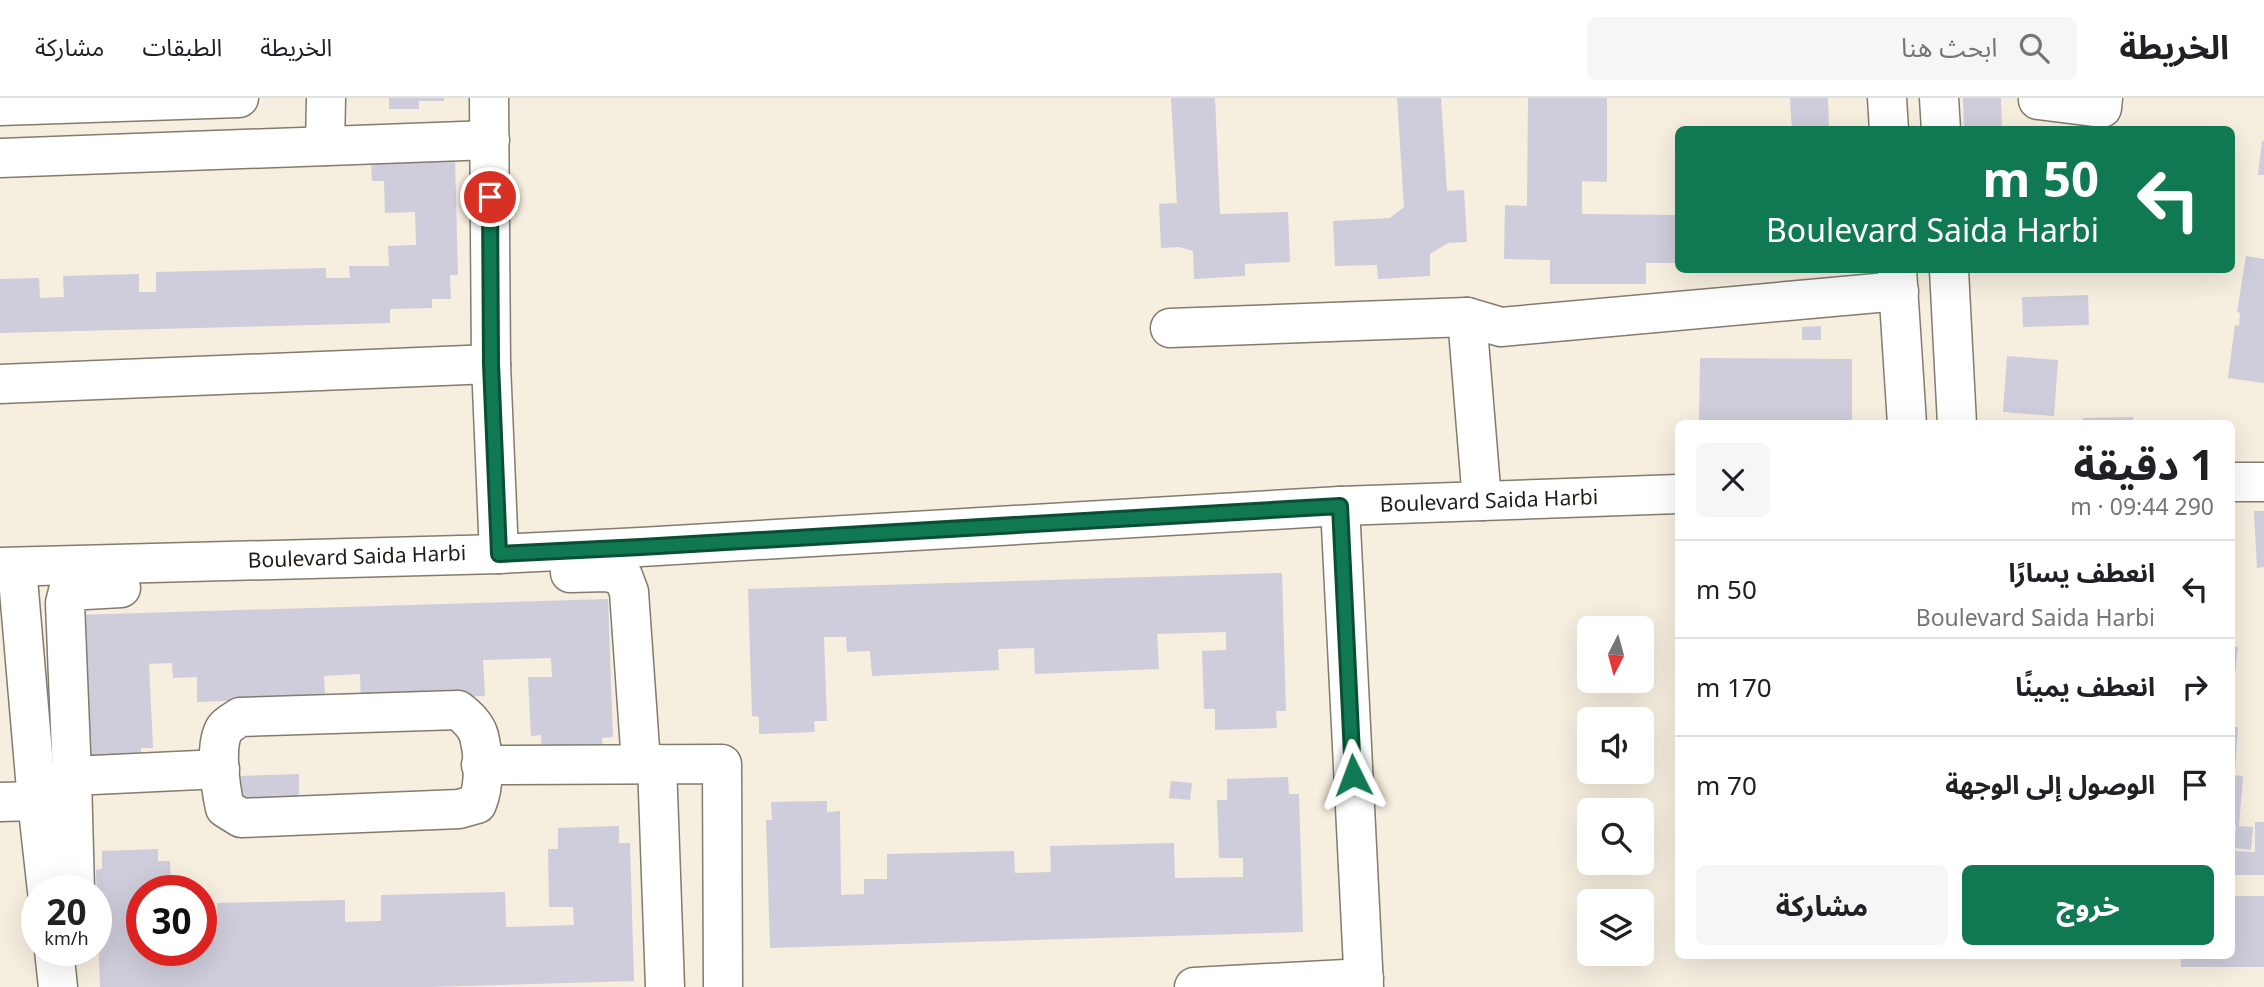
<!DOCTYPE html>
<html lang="ar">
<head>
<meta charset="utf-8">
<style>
  body { margin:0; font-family:"Noto Sans","Noto Sans Arabic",sans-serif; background:#f6f6f6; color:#202124; direction:rtl; height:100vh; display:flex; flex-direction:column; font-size:26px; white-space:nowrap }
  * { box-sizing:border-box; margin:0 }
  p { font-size:23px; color:#757577 }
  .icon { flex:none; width:38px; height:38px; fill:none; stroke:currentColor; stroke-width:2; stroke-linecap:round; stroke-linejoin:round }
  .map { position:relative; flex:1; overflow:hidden; direction:ltr }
  .panel { position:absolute; left:1675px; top:322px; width:560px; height:539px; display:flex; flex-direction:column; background:#fff; border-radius:10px; box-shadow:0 7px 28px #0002; direction:rtl }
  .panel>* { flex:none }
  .banner { position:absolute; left:1675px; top:28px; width:560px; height:147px; border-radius:10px; box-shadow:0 7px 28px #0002; direction:rtl; background:#107952; color:#fff; overflow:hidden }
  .needle { width:46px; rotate:186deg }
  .controls { position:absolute; left:1577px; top:518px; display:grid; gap:14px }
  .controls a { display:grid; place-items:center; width:77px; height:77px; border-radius:10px; background:#fff; box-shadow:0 7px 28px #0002; font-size:35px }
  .speed { position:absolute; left:21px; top:777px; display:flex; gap:14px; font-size:35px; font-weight:700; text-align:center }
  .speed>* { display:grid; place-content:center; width:91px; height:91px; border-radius:50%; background:#fff; box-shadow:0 7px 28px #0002; line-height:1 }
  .speed small { font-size:18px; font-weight:400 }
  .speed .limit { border:10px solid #d22; background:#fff; color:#111 }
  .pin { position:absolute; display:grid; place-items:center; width:60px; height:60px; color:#fff; margin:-30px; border:4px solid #fff; border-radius:50%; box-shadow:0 2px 7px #0007 }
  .me { position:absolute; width:77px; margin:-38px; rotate:357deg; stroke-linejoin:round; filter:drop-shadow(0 0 5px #0008) }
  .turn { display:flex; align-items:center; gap:24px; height:147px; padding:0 21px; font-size:32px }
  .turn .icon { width:91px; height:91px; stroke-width:2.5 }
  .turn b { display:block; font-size:49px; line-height:60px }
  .round { display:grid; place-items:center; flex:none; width:74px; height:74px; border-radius:10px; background:#f6f6f6 }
  .headline { display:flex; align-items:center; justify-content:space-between; height:119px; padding:0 21px }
  h1 { font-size:42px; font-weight:700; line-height:52px }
  .cta { display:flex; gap:14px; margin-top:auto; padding:14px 21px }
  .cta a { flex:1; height:80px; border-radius:10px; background:#107952; color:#fff; font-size:28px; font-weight:700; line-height:80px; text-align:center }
  .cta a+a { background:#f6f6f6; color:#202124 }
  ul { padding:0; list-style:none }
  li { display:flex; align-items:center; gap:21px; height:98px; padding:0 21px; border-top:2px solid #e0e0e0 }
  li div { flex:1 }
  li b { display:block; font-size:26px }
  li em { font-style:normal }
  header { display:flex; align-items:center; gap:42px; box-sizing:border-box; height:98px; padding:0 35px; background:#fff; border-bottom:2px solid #e0e0e0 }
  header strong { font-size:33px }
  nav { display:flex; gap:38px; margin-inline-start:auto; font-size:24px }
  .search { width:490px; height:63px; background:#f6f6f6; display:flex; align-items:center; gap:18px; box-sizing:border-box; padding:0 24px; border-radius:10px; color:#757577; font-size:26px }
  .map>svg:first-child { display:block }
  .building { fill:#cfccdb }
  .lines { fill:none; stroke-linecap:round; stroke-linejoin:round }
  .minor-casing { stroke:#827b6e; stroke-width:41 }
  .minor { stroke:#fff; stroke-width:38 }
  .route-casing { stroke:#0a4f35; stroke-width:18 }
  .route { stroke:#107952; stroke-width:12 }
  .labels { text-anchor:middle; stroke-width:7; stroke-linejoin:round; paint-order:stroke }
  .street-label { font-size:21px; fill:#201d18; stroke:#fff }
</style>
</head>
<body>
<header>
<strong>الخريطة</strong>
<div class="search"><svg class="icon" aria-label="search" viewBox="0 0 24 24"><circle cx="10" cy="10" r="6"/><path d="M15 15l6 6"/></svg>ابحث هنا</div>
<nav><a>الخريطة</a><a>الطبقات</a><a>مشاركة</a></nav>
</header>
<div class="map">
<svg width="2264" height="889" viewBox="0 0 2264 889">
  <rect width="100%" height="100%" fill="#f6eedf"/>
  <g class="building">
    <path d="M389,0h55v3h-25v8h-30z"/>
    <path d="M1171,0h44l5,116 68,-2 2,50 -45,2v12l-51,3 -1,-28 -14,-4 -18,1 -2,-44 18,-1z"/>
    <path d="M1397,0h44l6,93 17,-1 3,52 -19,1 -18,11v22l-52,3 -1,-14 -42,1 -2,-45 57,-3 14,-11z"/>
    <path d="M1528,0h79v84l-25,-1v33l96,1v48h-32v21h-96v-24l-46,-1 1,-54 22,1z"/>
    <path d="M1790,0h38l1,32h-37z"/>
    <path d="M1963,0h38l1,32h-38z"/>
    <path d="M2262,43h2v34h-6z"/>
    <path d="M455,62l3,115h-8l1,24h-19v9l-42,1v14l-390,10v-54l39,-1 1,20 24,-1 -1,-21 76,-2v18h17v-20l170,-4v10h24l-1,-12h40l-1,-20 28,-1 -1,-33 -30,1 -1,-32h-12l-1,-18z"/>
    <path d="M2246,158l18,3v124l-36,-5 7,-53 4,1 1,-13 -3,-1z"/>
    <path d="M2088,197l1,30 -66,2 -1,-30z"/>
    <path d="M1821,228v14h-19v-13z"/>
    <path d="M2007,258l51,4 -4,56 -51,-4z"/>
    <path d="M1700,260l152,1v65h-153z"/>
    <path d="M2133,319v7h-50v-6z"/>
    <path d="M2254,413h10v56l-7,1z"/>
    <path d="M1282,475l4,138h-10l1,17 -62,2v-21h-11l-2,-58 24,-1v-18l-69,2 2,35 -124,5 -1,-26 -36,1 1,21 -127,6 -2,-25 -23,1 -1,-15h-22l3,84h-13l1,11 -56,2v-17l-7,-1 -4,-127z"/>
    <path d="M608,501l5,138 -11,1 1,16 -61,2 -1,-21 -10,1 -3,-59h24l-1,-19 -68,2 2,36 -124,5 -1,-27 -36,2 1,21 -128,5v-25l-24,1 -1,-15 -23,1 4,84h-12v11l-56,1 -10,-145z"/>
    <path d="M2231,548l7,1 -5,49h-2z"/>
    <path d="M2231,629h7l-3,46 -4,-1z"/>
    <path d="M299,676v32l-57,2 -1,-32z"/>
    <path d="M2231,677l12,1 -4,50 14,1 -2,23 -17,-2 2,-23 -5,-1z"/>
    <path d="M1288,679l1,17h10l4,138 -533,16 -4,-128h6l-1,-18 56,-1v11l13,-1 1,84 23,-1v-15h23v-25l127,-3 1,22 36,-1 -1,-26 124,-3 1,35 68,-1v-19h-24l-2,-58h10v-21z"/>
    <path d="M1171,683l21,2 -2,17 -21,-2z"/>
    <path d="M2255,724h9v53h-29v-24l20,1z"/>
    <path d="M619,728v17h11l4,138 -205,6h-329l-4,-117 6,-1v-18l56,-2v12h12l1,30h-29v59h59v-22h17l-1,-25 128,-3v22l36,-1v-26l124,-3 1,35 68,-2 -1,-18h-24l-1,-58h10v-21z"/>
    <path d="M2231,798h33v71h-83v-11h50z"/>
  </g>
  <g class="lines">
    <defs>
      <g id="minor">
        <path d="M489,0l2,266 8,190"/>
        <path d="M1887,0l2,32"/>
        <path d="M1939,0l2,32"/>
        <path d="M2038,0v2l64,8 1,-10"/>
        <path d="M0,8l239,-8"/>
        <path d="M325,48l1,-48"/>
        <path d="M0,60l490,-18"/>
        <path d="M1897,172l10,154"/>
        <path d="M1949,172l8,154"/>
        <path d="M1170,230l297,-11"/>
        <path d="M0,286l491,-20"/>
        <path d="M2231,384h33"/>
        <path d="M1482,403l-15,-184 34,10 398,-36"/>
        <path d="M1340,408l24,481"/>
        <path d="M0,469l499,-13 142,-7 699,-41 338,-12"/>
        <path d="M17,469l20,234 10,90"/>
        <path d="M570,475l37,-1 16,4 6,16 12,171"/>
        <path d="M458,612c9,7 18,15 21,26 5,20 6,49 -2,68l-18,5 -218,9 -16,-10c-4,-18 -12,-67 1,-81 4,-4 10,-7 14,-10z"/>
        <path d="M657,666l8,223"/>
        <path d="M481,667l241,-1 1,223"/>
        <path d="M72,678l-7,-173 3,-12 53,-3"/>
        <path d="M0,704l37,-1"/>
        <path d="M75,793l-3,-115 148,-7"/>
        <path d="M54,852l4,37"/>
        <path d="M1194,889l170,-9"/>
      </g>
    </defs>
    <use href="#minor" class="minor-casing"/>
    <use href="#minor" class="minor"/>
  </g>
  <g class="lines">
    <defs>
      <path id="route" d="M490,99l1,167 8,190 142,-7 699,-41 13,269"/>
    </defs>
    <use href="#route" class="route-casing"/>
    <use href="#route" class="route"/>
  </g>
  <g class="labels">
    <g class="street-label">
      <text transform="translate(1489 403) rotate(-2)" y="7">Boulevard Saida Harbi</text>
      <text transform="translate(357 459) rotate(-2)" y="7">Boulevard Saida Harbi</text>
    </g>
  </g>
</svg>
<div class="controls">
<a><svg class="needle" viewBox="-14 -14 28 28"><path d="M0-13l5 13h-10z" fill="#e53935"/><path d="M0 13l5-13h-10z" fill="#757577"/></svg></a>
<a><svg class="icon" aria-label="sound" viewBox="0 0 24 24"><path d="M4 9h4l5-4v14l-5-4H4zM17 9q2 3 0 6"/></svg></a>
<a><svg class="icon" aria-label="search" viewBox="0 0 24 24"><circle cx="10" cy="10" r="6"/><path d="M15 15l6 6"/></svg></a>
<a><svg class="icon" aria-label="layers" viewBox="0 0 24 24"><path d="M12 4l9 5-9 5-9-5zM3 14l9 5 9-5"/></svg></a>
</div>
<div class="speed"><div>20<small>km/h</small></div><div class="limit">30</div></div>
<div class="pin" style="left:490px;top:99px;background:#d93025"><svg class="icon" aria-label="arrive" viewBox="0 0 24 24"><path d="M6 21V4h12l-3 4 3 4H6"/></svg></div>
<svg class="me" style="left:1353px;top:677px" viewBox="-20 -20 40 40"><path d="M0-17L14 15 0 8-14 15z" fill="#107952" stroke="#fff" stroke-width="4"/></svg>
<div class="banner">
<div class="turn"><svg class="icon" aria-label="left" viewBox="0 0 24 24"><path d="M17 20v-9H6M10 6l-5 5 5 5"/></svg><div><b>50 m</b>Boulevard Saida Harbi</div></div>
</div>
<section class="panel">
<div class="headline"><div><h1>1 دقيقة</h1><p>290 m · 09:44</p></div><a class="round"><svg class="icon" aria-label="close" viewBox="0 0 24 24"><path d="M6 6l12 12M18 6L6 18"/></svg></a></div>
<ul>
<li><svg class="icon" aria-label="left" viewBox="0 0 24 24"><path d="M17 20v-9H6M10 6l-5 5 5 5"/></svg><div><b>انعطف يسارًا</b><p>Boulevard Saida Harbi</p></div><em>50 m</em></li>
<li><svg class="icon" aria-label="right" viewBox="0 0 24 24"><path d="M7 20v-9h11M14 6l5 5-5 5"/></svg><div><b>انعطف يمينًا</b></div><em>170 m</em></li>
<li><svg class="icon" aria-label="arrive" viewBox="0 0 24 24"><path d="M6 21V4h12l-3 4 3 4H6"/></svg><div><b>الوصول إلى الوجهة</b></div><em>70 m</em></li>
</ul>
<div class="cta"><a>خروج</a><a>مشاركة</a></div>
</section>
</div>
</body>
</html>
